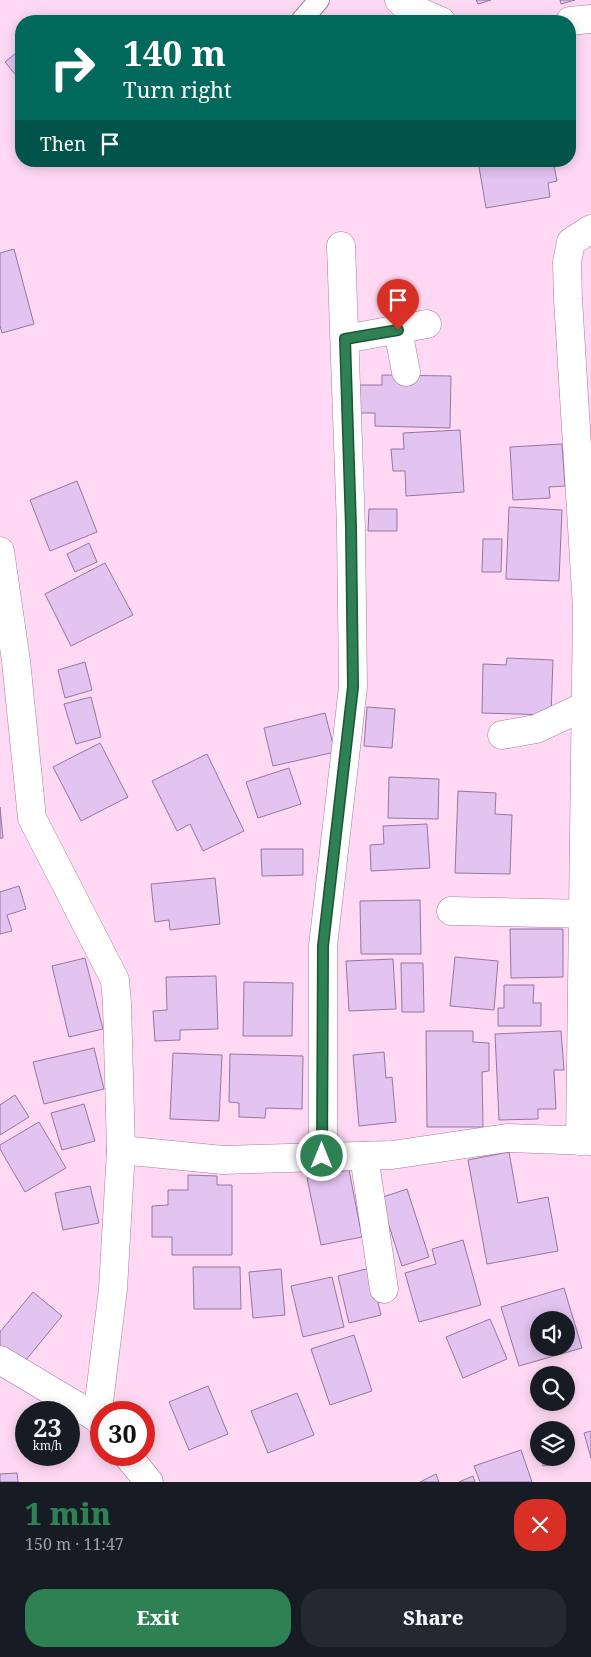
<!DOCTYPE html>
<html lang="en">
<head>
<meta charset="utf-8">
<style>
  body { margin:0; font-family:"Noto Serif",serif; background:#242831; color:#f1f3f6; height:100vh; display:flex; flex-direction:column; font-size:19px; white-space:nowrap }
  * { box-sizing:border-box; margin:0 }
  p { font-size:16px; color:#9ea1a6 }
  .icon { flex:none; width:28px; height:28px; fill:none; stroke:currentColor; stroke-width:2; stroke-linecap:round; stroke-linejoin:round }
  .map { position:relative; height:1482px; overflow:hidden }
  .sheet { display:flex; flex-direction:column; background:#171b24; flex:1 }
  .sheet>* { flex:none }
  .banner { position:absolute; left:15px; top:15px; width:561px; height:152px; border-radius:20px; box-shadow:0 2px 12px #0003; background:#00695c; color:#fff; overflow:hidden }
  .tools { position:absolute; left:530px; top:1311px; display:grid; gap:10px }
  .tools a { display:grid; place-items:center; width:45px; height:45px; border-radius:50%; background:#171b24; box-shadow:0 2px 12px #0003; font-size:25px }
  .speed { position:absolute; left:15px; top:1401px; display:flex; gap:10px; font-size:25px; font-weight:700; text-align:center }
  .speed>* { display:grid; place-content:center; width:65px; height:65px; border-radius:50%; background:#171b24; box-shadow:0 2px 12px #0003; line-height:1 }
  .speed small { font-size:12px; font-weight:400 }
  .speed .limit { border:8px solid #d22; background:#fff; color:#111 }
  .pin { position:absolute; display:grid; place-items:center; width:42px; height:42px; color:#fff; margin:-51px -21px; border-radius:50% 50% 50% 0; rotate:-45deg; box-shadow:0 0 5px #0007 }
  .pin .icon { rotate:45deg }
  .me { position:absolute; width:55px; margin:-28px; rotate:0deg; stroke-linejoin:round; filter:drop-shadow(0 0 4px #0008) }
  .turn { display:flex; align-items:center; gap:18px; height:105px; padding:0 25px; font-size:22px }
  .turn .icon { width:65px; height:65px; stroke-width:2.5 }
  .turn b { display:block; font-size:35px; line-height:42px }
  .then { display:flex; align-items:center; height:48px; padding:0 25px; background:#0003; gap:10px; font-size:19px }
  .round { display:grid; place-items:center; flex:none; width:52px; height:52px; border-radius:20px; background:#242831 }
  .headline { display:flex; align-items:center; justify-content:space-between; height:85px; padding:0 25px }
  h1 { font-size:30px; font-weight:800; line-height:38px; color:#2d8153 }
  .action { display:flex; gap:10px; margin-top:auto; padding:10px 25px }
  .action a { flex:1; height:58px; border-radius:20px; background:#2d8153; color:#fff; font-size:20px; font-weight:800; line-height:58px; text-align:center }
  .action a+a { background:#242831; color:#f1f3f6 }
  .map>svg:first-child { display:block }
  .building { fill:#e3c3f0; stroke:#9477a0; fill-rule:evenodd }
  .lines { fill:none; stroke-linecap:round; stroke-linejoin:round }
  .lane-casing { stroke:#a77c9c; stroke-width:22 }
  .street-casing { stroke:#a77c9c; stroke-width:29 }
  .lane { stroke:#fff; stroke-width:20 }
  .street { stroke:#fff; stroke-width:28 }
  .route-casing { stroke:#1d5436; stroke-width:12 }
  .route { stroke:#2d8153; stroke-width:9 }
</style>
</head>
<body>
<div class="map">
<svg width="591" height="1482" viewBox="0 0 591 1482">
  <rect width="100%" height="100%" fill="#ffd9f4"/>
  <g class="building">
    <path d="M476,0h15l-13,4z"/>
    <path d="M560,0h15l-14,4z"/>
    <path d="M21,49v28l-2,2 -14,-17z"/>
    <path d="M478,161h75l4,20 -9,2 2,14 -64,11z"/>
    <path d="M14,249l20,75 -32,9 -2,-7v-73z"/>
    <path d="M382,375l69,1 -1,52 -75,-2v-13h-20v-28h27z"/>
    <path d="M460,430l4,62 -58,4 -1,-25h-12l-2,-22h13l-1,-16z"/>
    <path d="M562,444l3,42 -16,1 1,11 -37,2 -3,-53z"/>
    <path d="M77,481l20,51 -47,19 -20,-51z"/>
    <path d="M509,507l53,3 -3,71 -53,-2z"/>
    <path d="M369,509h28v22h-29z"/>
    <path d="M483,539h19l-1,33h-19z"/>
    <path d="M89,543l8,19 -22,10 -8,-18z"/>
    <path d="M105,563l28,52 -62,31 -26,-52z"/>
    <path d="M507,658l46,2 -2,55 -69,-2 1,-49 23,1z"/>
    <path d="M85,662l7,28 -27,8 -7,-28z"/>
    <path d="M91,697l10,40 -25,7 -12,-40z"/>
    <path d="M367,707l28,2 -3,39 -28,-2z"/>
    <path d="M325,713l10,39 -62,14 -9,-38z"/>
    <path d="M100,743l28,54 -47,24 -28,-54z"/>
    <path d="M207,754l37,77 -41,20 -13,-27 -13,7 -25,-50z"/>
    <path d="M289,768l12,36 -43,14 -12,-36z"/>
    <path d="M389,777l50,2 -1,40 -50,-1z"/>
    <path d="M458,791l38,2 -1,21 17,1 -2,59 -55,-1z"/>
    <path d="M0,807l3,31h-3z"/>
    <path d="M427,824l3,44 -59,3 -1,-26 14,-1 -1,-18z"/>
    <path d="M261,849h42v26l-41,1z"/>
    <path d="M215,878l5,46 -50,6 -1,-10 -14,2 -4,-38z"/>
    <path d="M19,886l7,23 -19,6 5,16 -12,3v-42z"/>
    <path d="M420,900l1,54h-60l-1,-53z"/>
    <path d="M510,929h53v48l-52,1z"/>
    <path d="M455,957l43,4 -4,49 -44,-4z"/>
    <path d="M85,958l18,71 -34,8 -17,-71z"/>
    <path d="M393,959l3,50 -47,2 -3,-50z"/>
    <path d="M401,963h22l1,49h-22z"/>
    <path d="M216,976l2,53 -38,1v10l-25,1 -2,-30 14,-1 -1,-33z"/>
    <path d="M244,982l49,1 -1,53h-49z"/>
    <path d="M504,985h30l-1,18h8v23h-43v-18h6z"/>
    <path d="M426,1031h47v11l16,1v28l-7,1 1,55h-56z"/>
    <path d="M561,1031l3,39h-10l2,39h-18v10l-39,1 -4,-86z"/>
    <path d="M94,1048l10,41 -60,15 -11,-42z"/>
    <path d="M384,1052l2,26 6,-1 4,45 -37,4 -6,-71z"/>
    <path d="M173,1053l49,2 -3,66 -49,-2z"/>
    <path d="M230,1054l73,2 -1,53 -36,-1 -1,10 -26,-1v-14l-10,-1z"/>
    <path d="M15,1095l14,22 -29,18v-30z"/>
    <path d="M84,1104l11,37 -33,9 -11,-37z"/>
    <path d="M39,1122l27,46 -41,24 -25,-43v-4z"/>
    <path d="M509,1152l9,51 30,-6 10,54 -71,13 -19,-104z"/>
    <path d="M349,1170l13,67 -41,8 -14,-67z"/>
    <path d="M188,1175l29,1v9h15v70h-60v-18h-20v-31l16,-1v-15h20z"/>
    <path d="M90,1186l9,37 -36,7 -8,-37z"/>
    <path d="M407,1189l22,68 -27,9 -22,-68z"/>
    <path d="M463,1240l18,65 -62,17 -14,-49 31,-9 -4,-15z"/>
    <path d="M193,1267h47l1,42h-47z"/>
    <path d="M370,1268l11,47 -32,8 -11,-47z"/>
    <path d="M281,1269l4,46 -32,3 -4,-46z"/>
    <path d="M332,1277l12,50 -41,10 -12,-51z"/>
    <path d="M564,1288l18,60 -63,18 -18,-59zM539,1320h27v28h-27z"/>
    <path d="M33,1292l29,24 -41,50 -21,-18v-16z"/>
    <path d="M490,1319l17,40 -44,19 -17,-41z"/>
    <path d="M354,1335l18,56 -42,14 -19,-56z"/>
    <path d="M208,1386l20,48 -39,16 -20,-48z"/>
    <path d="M297,1393l17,42 -46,18 -17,-42z"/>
    <path d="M591,1431v27l-7,-25z"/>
    <path d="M521,1450l11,32h-52l-6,-16z"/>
    <path d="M541,1458h22l1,4 -21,4z"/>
    <path d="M17,1473l1,9h-18v-8z"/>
    <path d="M436,1474l3,8h-19z"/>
    <path d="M473,1476l2,6h-16z"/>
  </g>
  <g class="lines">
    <defs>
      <path id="lane" d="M301,21l18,-21"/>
      <g id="street">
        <path d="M399,0l7,6 35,15"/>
        <path d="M570,21l21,-2"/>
        <path d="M398,330l8,42"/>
        <path d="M345,339l82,-15"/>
        <path d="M0,551l16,110 16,157 83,162 2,24 4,146 -8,139 -16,129"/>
        <path d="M502,735l34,-6 49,-23"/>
        <path d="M451,911l140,3"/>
        <path d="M580,1141l7,-533 -19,-309 -1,-37 4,-20 20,-13"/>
        <path d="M121,1150l102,10 169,-5 115,-17 84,3"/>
        <path d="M323,1156v-210l30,-259 -2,-160 -10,-281"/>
        <path d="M364,1156l20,133"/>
        <path d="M0,1360l97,58 4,5"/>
        <path d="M127,1455l22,27"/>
      </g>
    </defs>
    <use href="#lane" class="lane-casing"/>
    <use href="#street" class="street-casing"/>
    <use href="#lane" class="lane"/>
    <use href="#street" class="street"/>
  </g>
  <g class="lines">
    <defs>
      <path id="route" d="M322,1156l1,-210 30,-259 -2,-160 -6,-188 53,-9"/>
    </defs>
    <use href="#route" class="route-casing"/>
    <use href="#route" class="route"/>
  </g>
</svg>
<div class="tools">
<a><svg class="icon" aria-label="sound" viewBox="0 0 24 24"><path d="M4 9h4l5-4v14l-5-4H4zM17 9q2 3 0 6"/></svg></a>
<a><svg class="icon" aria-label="search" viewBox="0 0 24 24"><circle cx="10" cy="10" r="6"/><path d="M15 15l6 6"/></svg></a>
<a><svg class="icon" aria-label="layers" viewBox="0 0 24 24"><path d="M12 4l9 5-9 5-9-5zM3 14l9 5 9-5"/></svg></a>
</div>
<div class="speed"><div>23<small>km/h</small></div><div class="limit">30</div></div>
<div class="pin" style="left:398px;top:330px;background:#d93025"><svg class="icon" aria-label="arrive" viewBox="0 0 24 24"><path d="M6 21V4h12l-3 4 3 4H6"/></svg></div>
<svg class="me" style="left:322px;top:1156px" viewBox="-20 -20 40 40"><circle r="17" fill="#2d8153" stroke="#fff" stroke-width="3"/><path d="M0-11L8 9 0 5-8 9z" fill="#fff"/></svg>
<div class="banner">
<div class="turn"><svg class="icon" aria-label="right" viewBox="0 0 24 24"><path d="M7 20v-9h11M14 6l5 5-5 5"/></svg><div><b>140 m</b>Turn right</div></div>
<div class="then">Then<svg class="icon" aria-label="arrive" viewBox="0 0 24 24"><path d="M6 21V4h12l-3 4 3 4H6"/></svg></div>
</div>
</div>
<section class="sheet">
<div class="headline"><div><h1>1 min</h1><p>150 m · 11:47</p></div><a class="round" style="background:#d93025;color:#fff"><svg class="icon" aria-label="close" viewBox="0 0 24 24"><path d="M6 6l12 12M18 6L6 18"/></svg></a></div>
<div class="action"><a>Exit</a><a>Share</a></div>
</section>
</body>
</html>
